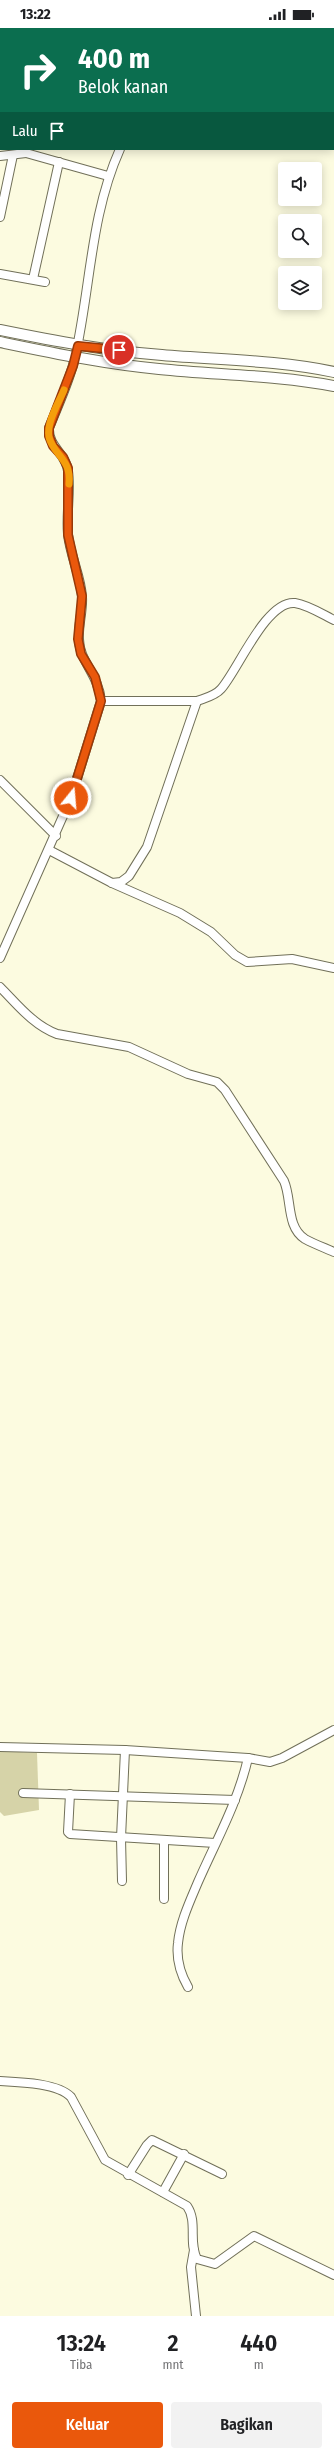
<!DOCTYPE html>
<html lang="id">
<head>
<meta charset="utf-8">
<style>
  body { margin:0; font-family:"Fira Sans Condensed",sans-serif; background:#f2f2f2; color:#202124; height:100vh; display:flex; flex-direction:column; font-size:15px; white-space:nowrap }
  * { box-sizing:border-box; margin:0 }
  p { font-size:13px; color:#757577 }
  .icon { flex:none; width:22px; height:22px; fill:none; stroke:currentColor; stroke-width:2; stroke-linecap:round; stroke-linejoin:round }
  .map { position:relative; height:2288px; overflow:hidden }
  .drawer { display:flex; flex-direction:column; background:#fff; flex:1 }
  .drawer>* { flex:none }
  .hud { position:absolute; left:0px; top:0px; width:334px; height:122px; box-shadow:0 2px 10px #0003; background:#0b6e4f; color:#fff; overflow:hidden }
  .fabs { position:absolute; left:278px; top:134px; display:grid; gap:8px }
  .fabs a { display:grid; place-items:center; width:44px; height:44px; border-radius:4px; background:#fff; box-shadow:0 2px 10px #0003; font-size:20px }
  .pin { position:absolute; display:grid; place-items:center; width:34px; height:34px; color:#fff; margin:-17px; border:2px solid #fff; border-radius:50%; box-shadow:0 1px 4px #0007 }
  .me { position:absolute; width:44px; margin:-22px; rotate:17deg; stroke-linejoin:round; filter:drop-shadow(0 0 3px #0008) }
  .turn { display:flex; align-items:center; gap:14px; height:84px; padding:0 12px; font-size:18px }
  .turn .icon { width:52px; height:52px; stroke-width:2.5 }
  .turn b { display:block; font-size:28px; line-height:34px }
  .then { display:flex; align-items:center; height:38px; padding:0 12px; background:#0003; gap:8px; font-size:15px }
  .eta { display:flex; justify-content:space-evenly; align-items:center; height:68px; text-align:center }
  .eta b { font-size:24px; font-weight:600; line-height:28px }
  .button { display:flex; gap:8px; margin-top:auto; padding:8px 12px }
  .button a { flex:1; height:46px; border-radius:4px; background:#ea580c; color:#fff; font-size:16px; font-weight:600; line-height:46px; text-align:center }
  .button a+a { background:#f2f2f2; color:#202124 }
  .status { display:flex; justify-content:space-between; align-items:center; height:28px; padding:0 20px; background:#fff; direction:ltr }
  .status svg { height:11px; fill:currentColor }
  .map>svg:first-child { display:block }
  .green { fill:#d6d3a8 }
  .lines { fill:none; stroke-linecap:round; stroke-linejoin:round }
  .minor-casing { stroke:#717059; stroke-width:10 }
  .tertiary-casing { stroke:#717059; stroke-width:12 }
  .minor { stroke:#fff; stroke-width:8 }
  .tertiary { stroke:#fff; stroke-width:10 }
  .route-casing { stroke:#983908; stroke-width:10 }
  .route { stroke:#ea580c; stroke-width:7 }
  .slow { stroke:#f59e0b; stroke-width:7 }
</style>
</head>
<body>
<div class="status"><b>13:22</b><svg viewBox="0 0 49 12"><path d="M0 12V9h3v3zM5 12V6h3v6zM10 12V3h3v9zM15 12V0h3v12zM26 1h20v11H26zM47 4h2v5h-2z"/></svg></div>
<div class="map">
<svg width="334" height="2288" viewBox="0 0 334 2288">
  <rect width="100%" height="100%" fill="#fcfbe0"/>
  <path class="green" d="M0,1723l37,2 2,57 -35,6 -4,-4z"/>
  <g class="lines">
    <defs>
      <g id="minor">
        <path d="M168,1l1,-1"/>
        <path d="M0,30l1,2"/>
        <path d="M25,121l1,4 82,23"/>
        <path d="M0,128l26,-3"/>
        <path d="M0,189l13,-62"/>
        <path d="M0,246l45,8"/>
        <path d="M33,251l26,-117"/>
        <path d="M101,673h96c8,-3 18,-5 24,-12 17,-19 45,-89 74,-86 13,2 27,11 39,17"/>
        <path d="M0,752l56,56"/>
        <path d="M49,822l63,33 68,30 31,19 24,23 12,7 45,-3 42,9"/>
        <path d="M112,855l9,-1 8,-6 18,-29 50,-146"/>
        <path d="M0,930l71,-160 30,-97c-2,-26 -22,-40 -22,-62 -1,-14 4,-28 3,-42 -1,-21 -12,-41 -14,-63 -2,-20 3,-44 0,-63 -2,-18 -20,-24 -19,-43 9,-23 21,-47 26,-71 16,-71 15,-141 45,-208"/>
        <path d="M0,959c17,17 33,38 57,47l72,13 59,27 29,8 8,8 59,91c8,18 2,46 21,58 9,5 20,9 29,13"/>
        <path d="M0,1719l125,3 123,8 22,4 12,-4 52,-28"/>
        <path d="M23,1765l212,7"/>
        <path d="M70,1766l-2,38 2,2 145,9"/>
        <path d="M122,1853l-1,-43 4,-88"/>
        <path d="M164,1871v-58"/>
        <path d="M188,1959c-8,-14 -12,-28 -10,-44 2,-21 12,-42 20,-61 18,-41 40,-80 50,-124"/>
        <path d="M0,2053c19,1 58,2 71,16l34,63 82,46c11,16 1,36 10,53l18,5 39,-28 80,39"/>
        <path d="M128,2147l19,-30 5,-5 70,34"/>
        <path d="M163,2164l21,-38"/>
        <path d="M194,2222l-3,17 5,49"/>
      </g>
      <g id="tertiary">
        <path d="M0,302c54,11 107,21 162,25 57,5 115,5 172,17"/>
        <path d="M0,314c53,11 105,22 159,27 58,6 117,6 175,17"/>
      </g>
    </defs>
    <use href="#minor" class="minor-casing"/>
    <use href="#tertiary" class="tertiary-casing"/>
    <use href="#minor" class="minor"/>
    <use href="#tertiary" class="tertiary"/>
  </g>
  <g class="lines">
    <defs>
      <path id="route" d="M71,770l30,-97 -6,-24 -14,-23 -3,-15 4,-43 -14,-61v-67l-5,-11 -10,-11 -4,-10v-8l24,-62 5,-20 41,4"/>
    </defs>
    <use href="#route" class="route-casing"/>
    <use href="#route" class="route"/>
    <path class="slow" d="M64,362c-5,12 -18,33 -15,47 4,18 23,22 20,47"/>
  </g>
</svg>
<div class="fabs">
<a><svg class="icon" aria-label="sound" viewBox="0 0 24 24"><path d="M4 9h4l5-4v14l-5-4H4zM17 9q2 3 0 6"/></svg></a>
<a><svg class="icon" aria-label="search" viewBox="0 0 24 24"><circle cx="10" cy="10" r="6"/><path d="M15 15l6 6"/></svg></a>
<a><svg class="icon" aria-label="layers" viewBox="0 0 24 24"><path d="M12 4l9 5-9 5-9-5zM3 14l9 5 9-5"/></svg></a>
</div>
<div class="pin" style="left:119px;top:322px;background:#d93025"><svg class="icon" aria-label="arrive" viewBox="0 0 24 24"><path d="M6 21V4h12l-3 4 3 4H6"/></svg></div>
<svg class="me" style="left:71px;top:770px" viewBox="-20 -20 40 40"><circle r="17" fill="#ea580c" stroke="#fff" stroke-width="3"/><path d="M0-11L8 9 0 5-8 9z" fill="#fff"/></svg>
<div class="hud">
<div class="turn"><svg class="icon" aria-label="right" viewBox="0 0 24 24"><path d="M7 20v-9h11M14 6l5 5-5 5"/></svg><div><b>400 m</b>Belok kanan</div></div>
<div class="then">Lalu<svg class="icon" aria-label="arrive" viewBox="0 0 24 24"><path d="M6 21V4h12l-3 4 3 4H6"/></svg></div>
</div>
</div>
<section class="drawer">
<div class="eta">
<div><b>13:24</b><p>Tiba</p></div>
<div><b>2</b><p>mnt</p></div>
<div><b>440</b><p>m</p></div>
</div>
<div class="button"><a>Keluar</a><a>Bagikan</a></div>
</section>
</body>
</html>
